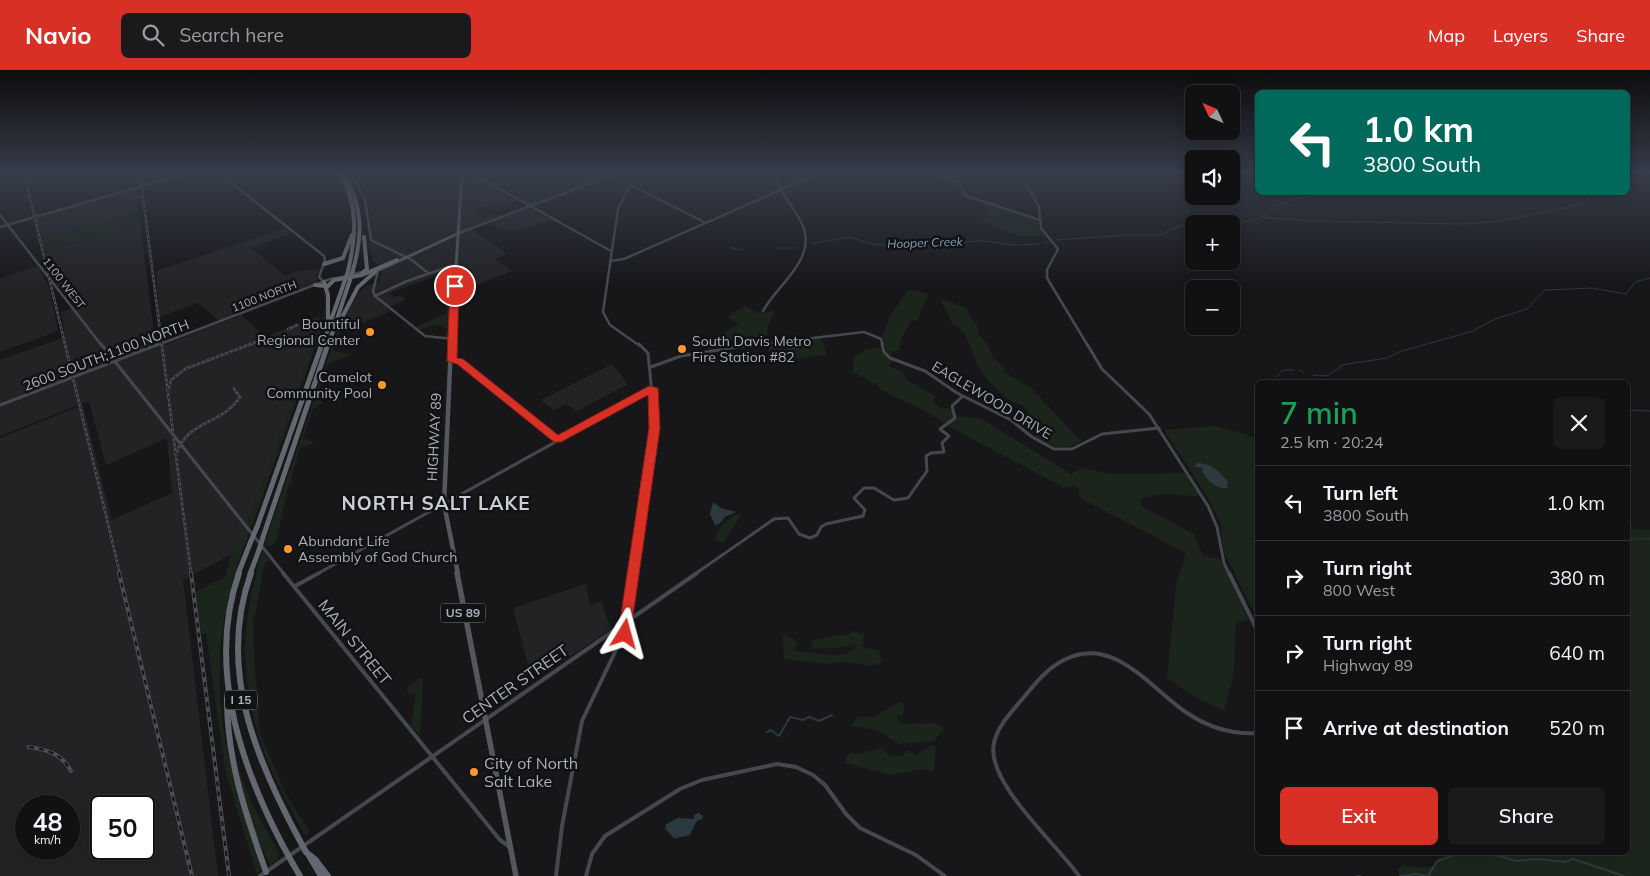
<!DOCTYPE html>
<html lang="en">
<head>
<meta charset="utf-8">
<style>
  body { margin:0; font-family:Mulish,sans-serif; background:#1a1a1c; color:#f1f3f6; height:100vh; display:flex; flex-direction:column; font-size:19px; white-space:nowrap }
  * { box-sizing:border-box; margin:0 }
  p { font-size:16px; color:#9c9da0 }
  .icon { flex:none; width:28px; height:28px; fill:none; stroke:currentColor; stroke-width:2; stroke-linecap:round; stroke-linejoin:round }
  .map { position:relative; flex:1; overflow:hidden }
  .drawer { position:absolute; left:1255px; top:310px; width:375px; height:475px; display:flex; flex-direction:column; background:#111113; border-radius:8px; box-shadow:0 2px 12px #0003,0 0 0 1px #303133 }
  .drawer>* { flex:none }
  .top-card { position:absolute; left:1255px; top:20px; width:375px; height:105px; border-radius:8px; box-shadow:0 2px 12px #0003,0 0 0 1px #303133; background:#00695c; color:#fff; overflow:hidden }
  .needle { width:32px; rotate:314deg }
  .controls { position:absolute; left:1185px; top:15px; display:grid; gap:10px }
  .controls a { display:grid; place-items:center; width:55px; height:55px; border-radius:8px; background:#111113; box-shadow:0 2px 12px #0003,0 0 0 1px #303133; font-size:25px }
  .speed { position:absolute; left:15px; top:725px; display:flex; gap:10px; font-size:25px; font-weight:700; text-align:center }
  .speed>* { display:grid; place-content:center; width:65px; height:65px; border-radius:50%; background:#111113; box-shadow:0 2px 12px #0003,0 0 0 1px #303133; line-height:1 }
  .speed small { font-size:12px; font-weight:400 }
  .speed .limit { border:2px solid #111; border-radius:8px; background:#fff; color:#111 }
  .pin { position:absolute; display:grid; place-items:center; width:42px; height:42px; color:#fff; margin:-21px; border:2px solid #fff; border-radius:50%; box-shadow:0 1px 5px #0007 }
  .me { position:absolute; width:55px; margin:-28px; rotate:8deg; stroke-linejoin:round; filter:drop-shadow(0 0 4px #0008) }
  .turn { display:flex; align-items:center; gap:18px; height:105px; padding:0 25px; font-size:22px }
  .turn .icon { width:65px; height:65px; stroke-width:2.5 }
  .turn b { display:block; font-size:35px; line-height:42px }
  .round { display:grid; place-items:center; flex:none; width:52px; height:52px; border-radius:8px; background:#1a1a1c }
  .overview { display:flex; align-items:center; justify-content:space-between; height:85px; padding:0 25px }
  h1 { font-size:30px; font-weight:600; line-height:38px; color:#1e9e55 }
  .button { display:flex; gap:10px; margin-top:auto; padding:10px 25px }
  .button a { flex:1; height:58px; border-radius:8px; background:#d93025; color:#fff; font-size:20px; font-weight:600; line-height:58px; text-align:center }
  .button a+a { background:#1a1a1c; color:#f1f3f6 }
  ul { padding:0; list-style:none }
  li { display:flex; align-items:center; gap:15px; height:75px; padding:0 25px; border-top:1px solid #303133 }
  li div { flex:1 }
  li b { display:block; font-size:19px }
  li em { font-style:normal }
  header { display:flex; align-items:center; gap:30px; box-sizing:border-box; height:70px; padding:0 25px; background:#d93025; color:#fff }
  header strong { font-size:24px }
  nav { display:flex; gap:28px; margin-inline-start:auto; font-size:18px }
  .search { width:350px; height:45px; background:#1a1a1c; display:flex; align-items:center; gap:12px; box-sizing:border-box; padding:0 18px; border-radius:8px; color:#9c9da0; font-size:19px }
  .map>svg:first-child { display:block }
  .built { fill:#232326; fill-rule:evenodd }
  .green { fill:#1c251c }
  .water { fill:#2c393e }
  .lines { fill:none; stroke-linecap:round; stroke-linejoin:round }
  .stream-far1 { stroke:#2c393e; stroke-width:1 }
  .stream { stroke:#2c393e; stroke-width:2 }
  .secondary-far2 { stroke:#45494f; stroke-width:2.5 }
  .secondary-far1 { stroke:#45494f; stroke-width:3 }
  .secondary { stroke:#45494f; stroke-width:4 }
  .primary-far2 { stroke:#53575e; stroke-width:3 }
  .primary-far1 { stroke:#53575e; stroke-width:4.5 }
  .primary { stroke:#53575e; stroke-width:5.5 }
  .highway-far2 { stroke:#636870; stroke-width:4 }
  .highway-far1 { stroke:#636870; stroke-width:5 }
  .highway { stroke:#636870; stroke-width:6 }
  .rail-far1-casing { stroke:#4a4e54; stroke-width:2.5 }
  .rail-casing { stroke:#4a4e54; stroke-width:4 }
  .rail-far1 { stroke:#121214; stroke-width:1; stroke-dasharray:2.5; stroke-linecap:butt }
  .rail { stroke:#121214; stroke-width:2; stroke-dasharray:5; stroke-linecap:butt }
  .highway-bridge-far2 { stroke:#636870; stroke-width:4 }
  .highway-bridge-far1 { stroke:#636870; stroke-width:5 }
  .highway-bridge { stroke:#636870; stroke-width:6 }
  .route { fill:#d93025; stroke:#8d1f18 }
  .poi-dot { fill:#ff9829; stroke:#121214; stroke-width:2 }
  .labels { text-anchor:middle; stroke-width:5; stroke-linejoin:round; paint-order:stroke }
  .far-street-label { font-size:11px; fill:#a8b0ba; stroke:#121214 }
  .far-water-label { font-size:12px; font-style:italic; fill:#7da4b7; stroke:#121214 }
  .shield { fill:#121214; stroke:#7b8188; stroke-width:1 }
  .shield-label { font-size:12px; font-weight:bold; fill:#a8b0ba }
  .poi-label { font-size:14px; fill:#a8b0ba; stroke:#121214; text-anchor:end }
  .street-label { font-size:14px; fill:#a8b0ba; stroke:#121214 }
  .near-street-label { font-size:16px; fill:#a8b0ba; stroke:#121214 }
  .near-poi-label { font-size:16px; fill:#a8b0ba; stroke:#121214; text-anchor:start }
  .district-label { font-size:19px; font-weight:bold; letter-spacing:1px; fill:#c9ced6; stroke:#121214 }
</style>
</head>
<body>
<header>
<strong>Navio</strong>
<div class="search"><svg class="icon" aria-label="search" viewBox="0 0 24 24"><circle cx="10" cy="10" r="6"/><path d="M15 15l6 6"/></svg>Search here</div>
<nav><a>Map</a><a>Layers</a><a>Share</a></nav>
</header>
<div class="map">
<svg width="1650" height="806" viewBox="0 0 1650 806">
  <rect width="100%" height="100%" fill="#171719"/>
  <g class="built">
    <path d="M363,103h74l1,20 2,-1 -1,-19h30l50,29 -44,7 2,10 16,-5 6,3 -23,8 -4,5 32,21 2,4 -11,4 17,12 -54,22 1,-13 -15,2 -1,-9 -53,20 4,4 6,-2 6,5 -20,8 5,3 -52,21 11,-26 16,-21 11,-1 6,-15 -10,-8 -5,-17 4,-5 -3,-31 -4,-15 -10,-17z"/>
    <path d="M569,103h40l3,2 -57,21 -19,-11z"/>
    <path d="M137,118v25l-95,26 -6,-22z"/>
    <path d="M528,138l22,12 -30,11 -20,-1 -11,-7z"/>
    <path d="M140,154l16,124 86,-33 23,22 55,-21 -9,38 -68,194 -60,32 35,296h-218v-438l83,-33 29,115 60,-27 -5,-55 -61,27 -17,-64 -89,35v-76l65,-23 -4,-25 14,-5 -21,-26 -9,-29zM26,736h43v43h-43zM101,736h43v43h-43z"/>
    <path d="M285,158l7,5 -41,15 34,27 13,-4 21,-2 -3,8 2,5 -99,39 -20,-18 -40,14 -3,-46z"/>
    <path d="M38,196l11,21 9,44 -58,21v-74z"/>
    <path d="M612,294l16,20 -51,27 -11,-7 -12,6 -13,-10z"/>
    <path d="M586,514l4,21 11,-4 10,28 -48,32 -14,-3 -21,7 -15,-57z"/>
  </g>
  <g class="green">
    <path d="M536,115l19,11 -25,9 -19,-10z"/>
    <path d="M389,119l11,7 -20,5h-11l-2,-6z"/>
    <path d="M987,134l51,17 5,12c-18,11 -46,-6 -64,-13l7,-4z"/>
    <path d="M137,143l3,11 -95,28 -3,-13z"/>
    <path d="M453,211l-3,56 -5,1 3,-9 -12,-5 -16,6 -4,-3 30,-13 -2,-32z"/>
    <path d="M366,215l-21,30 -12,36 18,3 -23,10 -12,34 7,4 -10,7 -10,29 12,5 -15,5 -9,30 2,3 -5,7 -12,54 -5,4h-3l-3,-3 74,-216 11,-25z"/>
    <path d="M323,216l5,21 -3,12 -73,207 -5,-5 33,-83 -3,-1 9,-18 37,-102 2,-10z"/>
    <path d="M914,220l14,4c-2,10 -9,16 -10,26l-7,1 -10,17 -1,12 -6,1 -5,5 -7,-18 7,-20 18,-27z"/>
    <path d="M943,229l25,10 1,7 8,8 1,10 9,10 6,14 13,11 -3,2 29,18 49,52c-17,12 -31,4 -47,-4l7,-5c-4,-8 -10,-20 -18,-26 -4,-3 -10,-3 -14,-6 -10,-8 -20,-17 -27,-28 -12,-16 -10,-40 -30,-48l-7,-17 -5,-4z"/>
    <path d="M745,235l12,8 18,-2 -7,15 -1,10 -36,4 -9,-7 17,-9 -11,-7z"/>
    <path d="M820,267l5,10 1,8 -35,4 -21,-6 -2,-7z"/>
    <path d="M881,278l4,7 8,6 -4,5 15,7 2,6 29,17 -2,6 7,6h8l9,8 23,2 91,56 10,-6 30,6 74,-1 14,23 -37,-2 -20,4 -2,5 1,3 53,28 9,22 17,3 29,62h-13l-2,50 -10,40 -31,-15 -26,-18 9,-93 10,-32 -102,-53 -5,-4v-6l-4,-4 -10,2 -104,-55 -40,-24 -40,-19 -4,-5 -24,-13 1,-15 13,-8z"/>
    <path d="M1215,356l42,12v180l-33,-66 -4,-31 -15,-28 -41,-63z"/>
    <path d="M738,444l3,1 -18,28 -9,-3c4,-12 12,-20 24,-26z"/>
    <path d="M1628,453l7,6 15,1v346h-250l-2,-7 5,-4 20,3 12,-2 4,-8 15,-5 174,-1z"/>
    <path d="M249,464c-50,122 -30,215 13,335l-5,5 -32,-104 -19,-137 -5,2 -6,-43 30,-15c4,-11 9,-42 24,-43z"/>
    <path d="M263,482l6,8 -5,5 -9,51 -2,2 1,37 6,79 27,62 23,36 -4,3c-7,-7 -12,-20 -17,-30 -39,-68 -55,-145 -35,-221 2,-10 5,-24 9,-32z"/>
    <path d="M853,561l11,3 -2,13 17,3 3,12 -11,4 -16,-3 -16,-1 -9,2 -46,-5 -1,-25 12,6 2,5 -4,5 5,2c15,-3 50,13 59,-8l-21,4 -26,1 3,-5 -4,-2c8,-3 31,-8 38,-7z"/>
    <path d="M423,607l-3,58 -9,-9 5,-35 -6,3 -4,-6z"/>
    <path d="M899,632l4,1 2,7 -3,5h-4l-1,5 5,4 33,-1 9,6 -10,12 -35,3 -22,-14 -25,-4 5,-9h17z"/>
    <path d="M931,676h5l-2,25 -13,-2 -31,6 -45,-12 1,-7 5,-3 7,1 23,-6 10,9 11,-1 6,-6 7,6z"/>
    <path d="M236,694l16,40 27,49 -1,7 -8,5 -17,-36z"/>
  </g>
  <g class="water">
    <path d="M1196,393c14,-1 24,9 32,19l-1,6c-10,2 -24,-10 -25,-20l-8,-2z"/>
    <path d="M713,432l8,6 15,4 -11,5 -6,7 -4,1 -5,-11z"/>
    <path d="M700,742v3h3v3l-7,4 -6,13c-19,4 -13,6 -25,-6l1,-5 12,-6 16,1v-4z"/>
  </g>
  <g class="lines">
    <g class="stream-far1">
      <path d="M1260,147l52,4"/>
      <path d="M1263,147c18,-21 51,-21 77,-25"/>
      <path d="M1314,151l149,3 36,-3 85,-17 5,-7 -5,-5"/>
      <path d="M1231,155l25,-6"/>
      <path d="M1130,165h29l26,-11"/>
      <path d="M1057,170l68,-5"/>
      <path d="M1045,173l5,-1"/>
      <path d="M811,174l37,-7 29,8 107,-4 30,4 26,-1"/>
      <path d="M731,178l12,2"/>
      <path d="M777,178h19"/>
      <path d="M788,280l19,-5"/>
      <path d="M1299,300l5,3"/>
      <path d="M1313,305l13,1 14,-8 1,-3 46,-7 12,-6 74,-21 22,-12 32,-10 18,-19 47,-2 34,6 9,-12 15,-4"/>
      <path d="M1276,307l7,-7h11"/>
      <path d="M1628,340l22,1"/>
      <path d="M1628,469h22"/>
    </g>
    <g class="stream">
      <path d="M767,662l4,-2 8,6 11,-19 13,3 6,-3 10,4 13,-6"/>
      <path d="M1483,782l34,9 20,-2 28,3 8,-3 51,17"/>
      <path d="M1357,806h4"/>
      <path d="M1400,806l16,-2 11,2"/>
      <path d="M1428,806l9,-15 26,-9"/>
    </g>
    <g class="secondary-far2">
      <path d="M219,103l105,83 1,4 -6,17 5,5"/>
      <path d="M352,103l13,27 6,40 41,20 16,13"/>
      <path d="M471,103l140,78"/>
      <path d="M636,103l-18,36 -15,103 7,13 30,21"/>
      <path d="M935,103l24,10 4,10 6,4 71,23"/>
      <path d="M1020,103l19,34 2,21 17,21 -11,21v8l41,68"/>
      <path d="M631,115l75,38"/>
      <path d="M0,145l102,131"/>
      <path d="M0,157l188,-54"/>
      <path d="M459,163l159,-60"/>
      <path d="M610,191l14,-2 195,-86"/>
      <path d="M378,201l-5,20 2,5 50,40 28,3"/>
      <path d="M350,204l14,-2"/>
      <path d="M375,226l32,-15 50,-17"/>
      <path d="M763,241c16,-29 58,-54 37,-91 -9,-16 -21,-29 -27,-47"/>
      <path d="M155,276l175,-67 23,-4"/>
      <path d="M745,276l119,-14 17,7 2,7"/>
    </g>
    <g class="secondary-far1">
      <path d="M101,274l183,230"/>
      <path d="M882,274l2,8 6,6 35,13 32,22 54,27 21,17 22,12h18l30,-15 57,-6"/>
      <path d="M1087,274l15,25 47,45 59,92 9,21 7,36 5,11"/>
      <path d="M452,291h7l99,79"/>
      <path d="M651,297l30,-11 75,-12"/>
      <path d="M0,335l159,-61"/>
      <path d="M317,504l336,-186"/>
      <path d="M634,504l21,-150 -7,-71 -9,-9"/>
      <path d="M695,504l79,-55 14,-1 11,16 11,4 7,-3 4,-8 5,-3 37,-8 2,-6 -11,-12 10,-10h10l20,12 14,-2 19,-27 -1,-15 5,-3 13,-1 -2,-9 7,-7 -9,-7 15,-11 -3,-12 11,-10"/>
    </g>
    <g class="secondary">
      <path d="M283,503l217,267 10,7"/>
      <path d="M1229,503l29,59"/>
      <path d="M295,516l24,-13"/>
      <path d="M260,806l437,-303"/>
      <path d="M556,806l6,-50 20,-105 45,-94 8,-54"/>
      <path d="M586,806l6,-22 13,-18 75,-47 22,-9 75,-16 19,3 17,8 12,10 21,29 14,14 56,27 29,21"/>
      <path d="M1079,806c-22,-32 -94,-94 -85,-133 3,-15 14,-27 24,-39 13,-15 27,-35 46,-44 49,-26 86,28 123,53 21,14 45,22 71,20"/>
    </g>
    <g class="primary-far2">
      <path d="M375,202l84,-39"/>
      <path d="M451,276l11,-173"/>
    </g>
    <path class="primary-far1" d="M451,274l-7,160 14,70"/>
    <path class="primary" d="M457,503l59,303"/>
    <g class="highway-far2">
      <path d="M339,103c20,31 17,63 9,98"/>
      <path d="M343,103c20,32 20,61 10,97"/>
      <path d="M324,194l19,-6 9,-23"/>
      <path d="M362,203l5,-4 -3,-32"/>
      <path d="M324,212l4,13v24"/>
      <path d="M315,215l11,1"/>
      <path d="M327,217l7,-7 28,-5 35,-15"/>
      <path d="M339,253l19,-36 17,-15"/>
      <path d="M322,276l23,-66"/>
      <path d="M328,276l22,-66"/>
    </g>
    <g class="highway-far1">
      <path d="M257,457l65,-183"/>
      <path d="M263,467l65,-193"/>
      <path d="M238,504l13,-33"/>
      <path d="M250,504l9,-24"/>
    </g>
    <g class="highway">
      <path d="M239,503c-32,91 0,189 43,271"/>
      <path d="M251,503c-34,94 4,185 49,268"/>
      <path d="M227,629c0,62 19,116 39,173"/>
      <path d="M306,782l9,7 13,17"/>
      <path d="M308,784l13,22"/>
      <path d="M293,794l7,12"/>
    </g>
    <defs>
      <g id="rail-far1">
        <path d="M24,103l96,401"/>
        <path d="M140,103l51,401"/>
        <path d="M288,259l9,-4"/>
        <path d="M168,321l3,-11 14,-11 82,-31"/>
        <path d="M176,385c9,-34 46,-30 64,-58l-6,-8"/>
      </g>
      <g id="rail">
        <path d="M119,503l73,303"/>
        <path d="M191,503l38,303"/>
        <path d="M29,677c19,3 32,6 42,24"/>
      </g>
    </defs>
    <use href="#rail-far1" class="rail-far1-casing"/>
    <use href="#rail" class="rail-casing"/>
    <use href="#rail-far1" class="rail-far1"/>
    <use href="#rail" class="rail"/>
    <g class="highway-bridge-far2">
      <path d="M345,210l3,-9"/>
      <path d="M350,210l3,-10"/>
    </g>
    <g class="highway-bridge-far1">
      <path d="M251,471l6,-14"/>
      <path d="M259,480l4,-13"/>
    </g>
    <g class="highway-bridge">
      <path d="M300,771l6,11"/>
      <path d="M282,774l11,20"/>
    </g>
  </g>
  <linearGradient id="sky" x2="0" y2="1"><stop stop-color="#0d0d0e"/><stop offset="0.48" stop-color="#363c49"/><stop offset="1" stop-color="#363c49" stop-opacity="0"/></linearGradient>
  <rect width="1650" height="216" fill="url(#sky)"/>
  <path class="route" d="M455,213l4,3 -2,72 6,1 95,76 91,-49 9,2 2,40 -30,209h-10l-2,-3 31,-206 -1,-33 -87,47h-7l-97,-78 -10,-3 3,-75z"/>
  <g class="poi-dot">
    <circle cx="370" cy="262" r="5"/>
    <circle cx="682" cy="279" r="5"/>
    <circle cx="382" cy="315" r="5"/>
    <circle cx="288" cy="479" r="5"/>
    <circle cx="474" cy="702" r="5"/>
  </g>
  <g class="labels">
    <g class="far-street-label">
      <text transform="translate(64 213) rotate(52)" y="4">1100 WEST</text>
      <text transform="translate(264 226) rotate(-21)" y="4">1100 NORTH</text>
    </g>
    <g class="far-water-label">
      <text transform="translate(925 173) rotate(-2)" y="4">Hooper Creek</text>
    </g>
    <g class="shield">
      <rect x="440.5" y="533.5" width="45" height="19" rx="4"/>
      <rect x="225" y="620.5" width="32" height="19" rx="4"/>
    </g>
    <g class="shield-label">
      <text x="463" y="547">US 89</text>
      <text x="241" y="634">I 15</text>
    </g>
    <g class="poi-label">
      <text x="360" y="259">Bountiful<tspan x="360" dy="16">Regional Center</tspan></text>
      <text x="692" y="276" text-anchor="start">South Davis Metro<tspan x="692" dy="16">Fire Station #82</tspan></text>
      <text x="372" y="312">Camelot<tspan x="372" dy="16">Community Pool</tspan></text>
      <text x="298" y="476" text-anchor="start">Abundant Life<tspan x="298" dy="16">Assembly of God Church</tspan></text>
    </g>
    <g class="street-label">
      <text transform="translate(106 285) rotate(-21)" y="5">2600 SOUTH;1100 NORTH</text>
      <text transform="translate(992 330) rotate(31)" y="5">EAGLEWOOD DRIVE</text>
      <text transform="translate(434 367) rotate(-87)" y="5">HIGHWAY 89</text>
    </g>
    <g class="near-street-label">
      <text transform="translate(355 572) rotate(51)" y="6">MAIN STREET</text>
      <text transform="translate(515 614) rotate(-35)" y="6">CENTER STREET</text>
    </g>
    <g class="near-poi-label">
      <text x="484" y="699">City of North<tspan x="484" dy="18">Salt Lake</tspan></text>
    </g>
    <g class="district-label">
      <text x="436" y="440">NORTH SALT LAKE</text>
    </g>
  </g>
</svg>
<div class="controls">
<a><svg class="needle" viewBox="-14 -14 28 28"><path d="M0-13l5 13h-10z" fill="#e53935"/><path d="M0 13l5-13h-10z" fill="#9c9da0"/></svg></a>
<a><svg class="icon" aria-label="sound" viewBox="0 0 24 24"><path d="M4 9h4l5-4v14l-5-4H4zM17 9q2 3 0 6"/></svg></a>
<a>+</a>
<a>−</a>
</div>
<div class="speed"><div>48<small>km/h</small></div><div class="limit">50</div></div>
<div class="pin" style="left:455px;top:216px;background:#d93025"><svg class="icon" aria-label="arrive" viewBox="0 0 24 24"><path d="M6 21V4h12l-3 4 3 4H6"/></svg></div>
<svg class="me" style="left:625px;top:564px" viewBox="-20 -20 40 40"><path d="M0-17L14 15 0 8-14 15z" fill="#d93025" stroke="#fff" stroke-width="4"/></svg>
<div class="top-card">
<div class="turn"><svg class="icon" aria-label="left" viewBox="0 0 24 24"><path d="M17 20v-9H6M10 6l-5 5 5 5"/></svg><div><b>1.0 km</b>3800 South</div></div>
</div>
<section class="drawer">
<div class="overview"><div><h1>7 min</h1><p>2.5 km · 20:24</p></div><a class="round"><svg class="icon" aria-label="close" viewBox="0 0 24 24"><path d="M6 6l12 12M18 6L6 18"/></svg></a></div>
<ul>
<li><svg class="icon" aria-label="left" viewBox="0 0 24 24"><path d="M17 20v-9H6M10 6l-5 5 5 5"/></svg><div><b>Turn left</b><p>3800 South</p></div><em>1.0 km</em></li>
<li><svg class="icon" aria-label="right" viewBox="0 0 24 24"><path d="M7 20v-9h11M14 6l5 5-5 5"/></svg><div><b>Turn right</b><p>800 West</p></div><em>380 m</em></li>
<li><svg class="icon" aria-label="right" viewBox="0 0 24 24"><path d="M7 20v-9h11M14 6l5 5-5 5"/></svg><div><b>Turn right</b><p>Highway 89</p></div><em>640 m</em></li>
<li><svg class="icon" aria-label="arrive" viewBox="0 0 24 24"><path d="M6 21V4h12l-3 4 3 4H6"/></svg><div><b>Arrive at destination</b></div><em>520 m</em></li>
</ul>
<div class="button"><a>Exit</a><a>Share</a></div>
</section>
</div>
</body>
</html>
